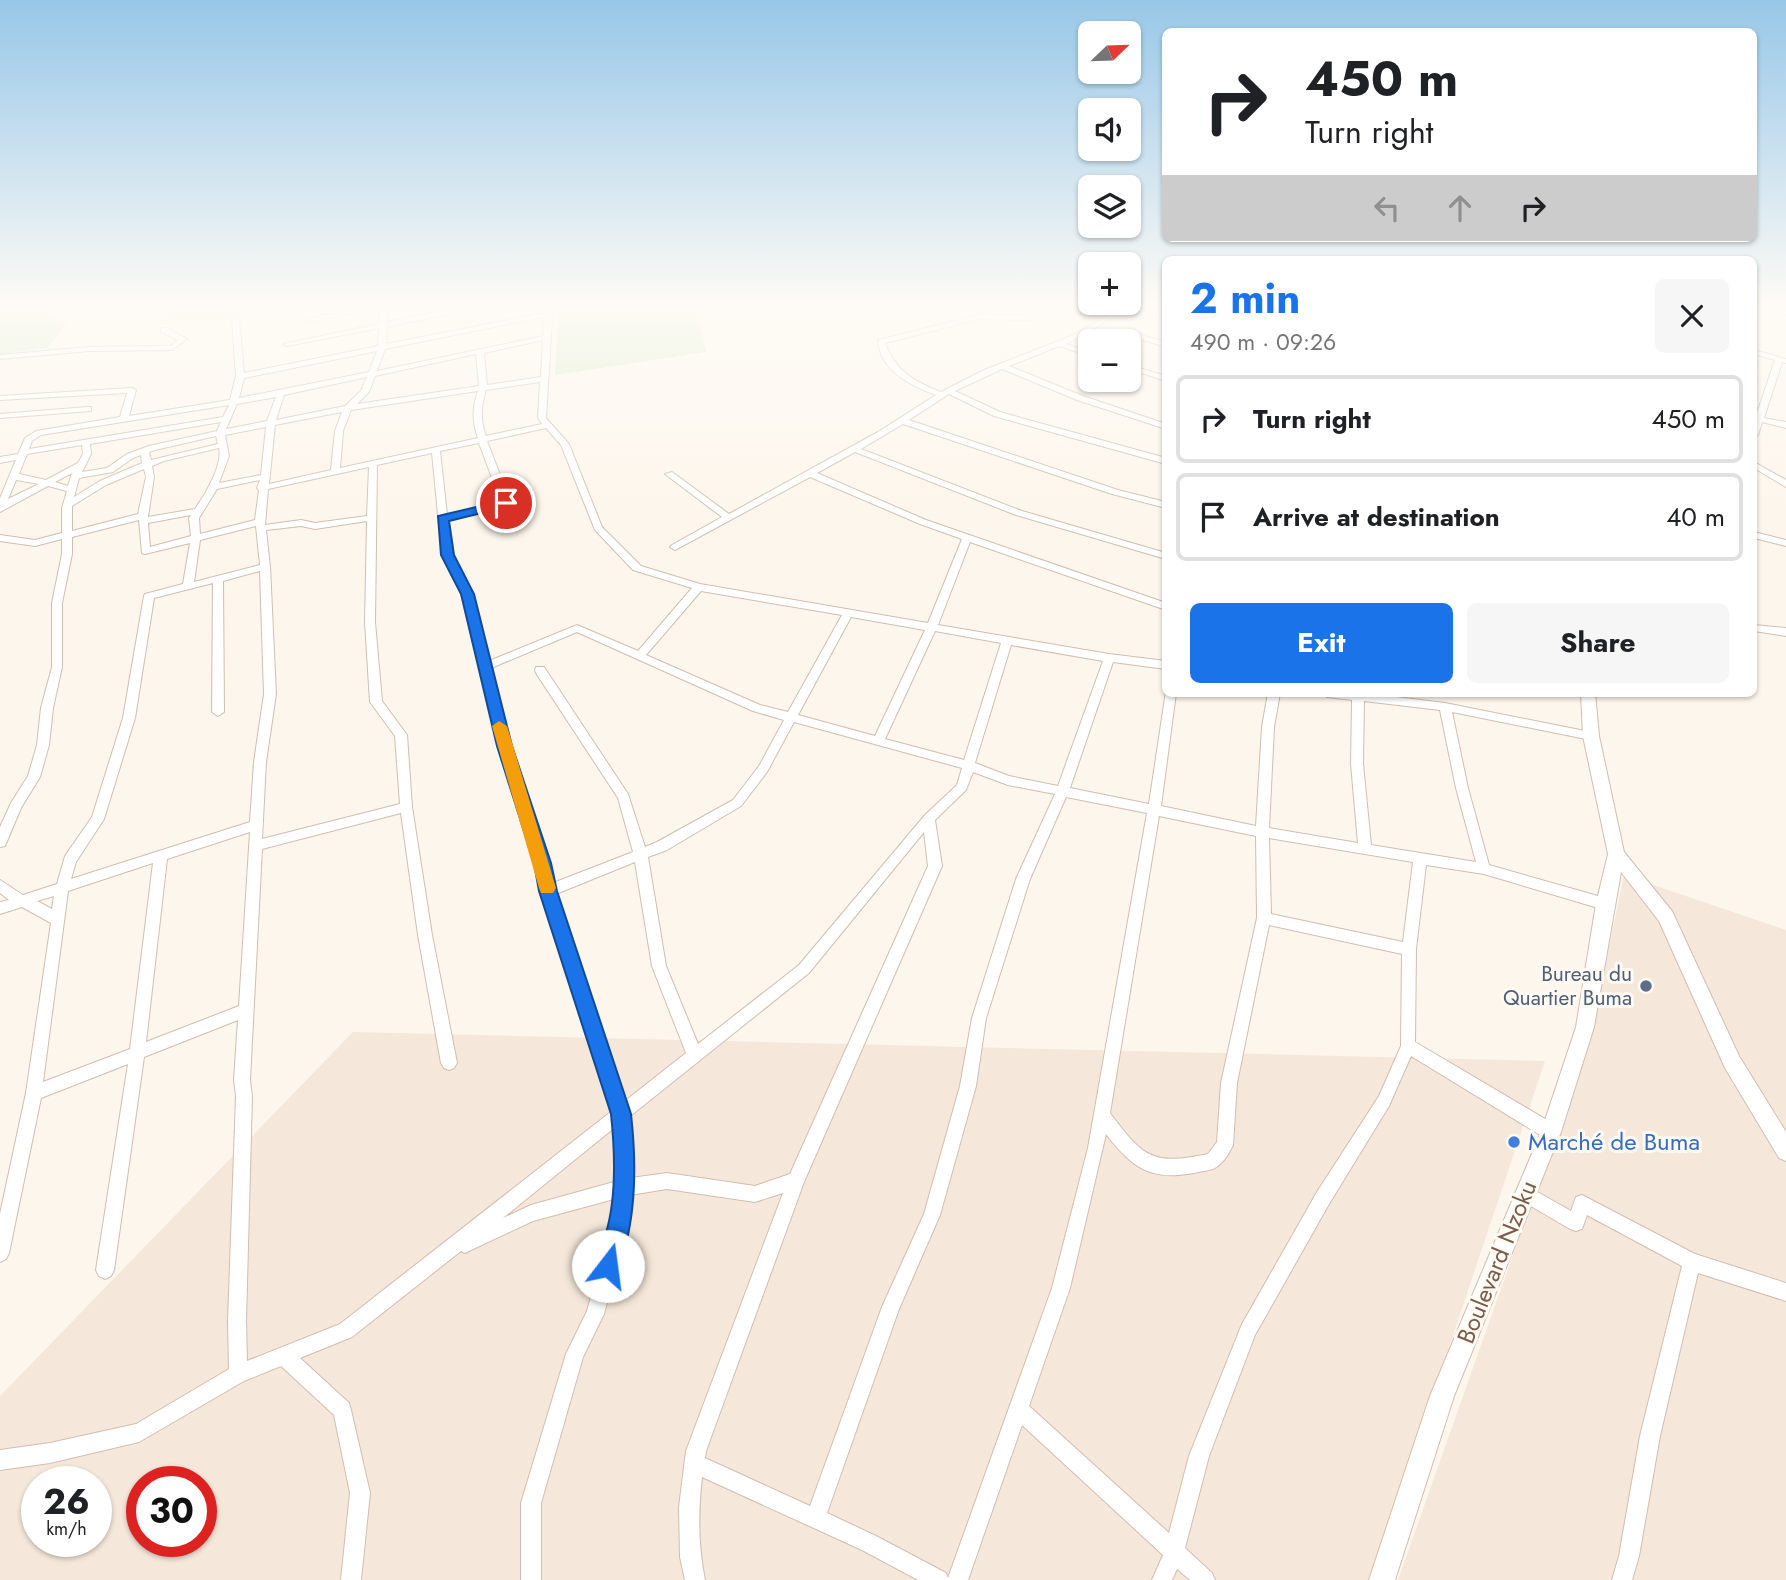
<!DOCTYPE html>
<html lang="en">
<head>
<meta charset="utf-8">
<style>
  body { margin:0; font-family:Jost,sans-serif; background:#f6f6f6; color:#202124; height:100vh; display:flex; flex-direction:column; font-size:26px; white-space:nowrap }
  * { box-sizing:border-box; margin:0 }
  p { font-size:23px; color:#757577 }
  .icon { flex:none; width:38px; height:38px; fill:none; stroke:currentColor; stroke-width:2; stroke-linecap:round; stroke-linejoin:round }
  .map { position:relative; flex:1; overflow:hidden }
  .details { position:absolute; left:1162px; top:256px; width:595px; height:441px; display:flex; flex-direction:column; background:#fff; border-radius:10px; box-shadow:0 2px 5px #0004 }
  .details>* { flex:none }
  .hud { position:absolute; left:1162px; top:28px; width:595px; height:214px; border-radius:10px; box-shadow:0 2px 5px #0004; background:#fff; color:#202124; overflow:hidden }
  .needle { width:46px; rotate:67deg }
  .buttons { position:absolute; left:1078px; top:21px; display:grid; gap:14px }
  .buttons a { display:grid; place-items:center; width:63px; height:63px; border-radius:10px; background:#fff; box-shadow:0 2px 5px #0004; font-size:35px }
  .speed { position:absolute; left:21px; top:1466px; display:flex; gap:14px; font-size:35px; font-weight:700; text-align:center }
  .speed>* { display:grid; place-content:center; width:91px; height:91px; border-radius:50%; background:#fff; box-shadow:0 2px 5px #0004; line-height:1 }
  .speed small { font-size:18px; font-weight:400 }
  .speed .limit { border:10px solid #d22; background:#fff; color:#111 }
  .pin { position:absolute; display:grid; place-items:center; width:60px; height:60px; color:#fff; margin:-30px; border:4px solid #fff; border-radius:50%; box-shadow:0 2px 7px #0007 }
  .me { position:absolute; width:77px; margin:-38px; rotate:15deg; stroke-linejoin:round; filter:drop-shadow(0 0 5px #0008) }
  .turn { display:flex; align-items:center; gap:24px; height:147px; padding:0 28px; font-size:32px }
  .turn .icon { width:91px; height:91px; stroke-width:2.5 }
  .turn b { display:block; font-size:49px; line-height:60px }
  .lanes { display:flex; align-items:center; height:66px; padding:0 28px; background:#0003; justify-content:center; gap:35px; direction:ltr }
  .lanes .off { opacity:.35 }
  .round { display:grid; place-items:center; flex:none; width:74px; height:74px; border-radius:10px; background:#f6f6f6 }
  .head { display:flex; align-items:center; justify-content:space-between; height:119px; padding:0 28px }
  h1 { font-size:42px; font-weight:700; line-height:52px; color:#1a73e8 }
  .primary-button { display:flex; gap:14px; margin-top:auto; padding:14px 28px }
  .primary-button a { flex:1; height:80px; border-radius:10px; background:#1a73e8; color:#fff; font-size:28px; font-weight:700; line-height:80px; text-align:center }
  .primary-button a+a { background:#f6f6f6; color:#202124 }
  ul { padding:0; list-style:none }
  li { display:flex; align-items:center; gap:21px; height:88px; margin:0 14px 10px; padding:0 14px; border:4px solid #e0e0e0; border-radius:10px }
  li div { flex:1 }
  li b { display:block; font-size:26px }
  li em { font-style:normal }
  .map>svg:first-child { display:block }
  .residential { fill:#f5e8da; fill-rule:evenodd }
  .green { fill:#d8ecc9 }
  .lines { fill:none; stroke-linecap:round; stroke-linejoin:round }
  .minor-casing { stroke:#d1beb0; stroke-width:2 }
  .tertiary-casing { stroke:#d1beb0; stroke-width:2 }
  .minor { fill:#fff; fill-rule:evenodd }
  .tertiary { fill:#fff; fill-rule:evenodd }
  .route { fill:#1a73e8; stroke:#114b97; stroke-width:2 }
  .slow { fill:#f59e0b }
  .service-dot { fill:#5c6f8a; stroke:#fffaf3; stroke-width:2.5 }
  .shop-dot { fill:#3f7fe0; stroke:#fffaf3; stroke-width:2.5 }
  .labels { text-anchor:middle; stroke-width:6; stroke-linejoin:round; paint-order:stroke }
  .service-label { font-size:21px; fill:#4e5e75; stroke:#fffaf3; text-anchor:end }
  .near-shop-label { font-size:24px; fill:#366cbe; stroke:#fffaf3; text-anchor:start }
  .near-street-label { font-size:24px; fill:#7a5c4d; stroke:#fffaf3 }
</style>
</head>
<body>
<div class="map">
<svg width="1786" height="1580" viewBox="0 0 1786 1580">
  <rect width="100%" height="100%" fill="#fdf6ec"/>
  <g class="residential">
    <path d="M1624,875l162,55v650h-388l193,-546z"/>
    <path d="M353,1032l1192,29 -174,519h-1371v-184zM37,1482h59v60h-59zM142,1482h59v60h-59z"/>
  </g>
  <g class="green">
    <path d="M0,303h31l36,20 -20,25 -47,6z"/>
    <path d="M144,303h121l-4,9c-50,11 -71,14 -120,-4z"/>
    <path d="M559,303h138l-2,1 11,48 -151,23z"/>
  </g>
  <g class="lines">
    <defs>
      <g id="minor">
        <path d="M381,303h16l-9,3 -1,16 97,-19h16l-113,24 -1,17 159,-31v-10h8l-7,115 23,26 33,83 39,39 59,18 228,39 34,-84 -42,-15 -110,-47 -135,73 -5,-3 2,-2 50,-28 -57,-43 7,-2 57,42 149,-82 58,-37c-25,-9 -57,-25 -58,-55l101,-25 50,1v4h-3l-47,-1 -94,24c10,28 30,39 56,49l43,-22 87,-34 60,-33h9l-74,41 24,8v4l-31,-10 -50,20 74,30 83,28v5l-89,-29 -75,-31 -47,22 45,21 166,46v6l-172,-48 -45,-22 -40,26 209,70 48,12v6l-54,-14 -209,-70 -42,25 161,62 144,42v6l-150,-44 -161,-63 -38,21 109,47 240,83v7l-196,-68 -32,83 171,29 57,7v8l-53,-7 -43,126 79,16 17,-113v2h10l-15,113 95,20 6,-99 6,-34h12l-6,34 -5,101 89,15 -7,-79 1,-64 -25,-3 -6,-4h43l81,10 150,30 2,3 -2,3 -4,1 -139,-28 16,76 21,77 116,33 5,2 2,4 -2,4 -5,2 -121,-36 -58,-9 -10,84 -1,93 142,84 2,6 -2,6 -6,2 -6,-2 -134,-82 -22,50 -60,98 -74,131 -46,121 -24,92 27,25 3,7h-25l-13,-11 -5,11h-20l11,-25 -141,-130 -54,155h-50l-56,-30 -160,-73c-4,35 -4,69 3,103h-20l-5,-23 -1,-50 7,-56 97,-258 -28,9 -88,-13 -37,6 -1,24 -25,95 -21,43 -42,146v77h-20v-77l45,-149 21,-43 26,-92 1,-20 -81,22 -62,29 -6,3 -4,-2 -109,86 -52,21 49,45 2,7 19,83 -9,87h-20l9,-87 -16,-78 -53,-49 -37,15 -105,61 -89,21 -50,7v-20l50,-7 86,-19 93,-55 -1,-48 8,-225 -2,-16 4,-60 -94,37 -30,213 -3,6 -6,3 -6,-3 -3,-6 32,-206 -87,34 -32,155 -3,6 -6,3v-48l26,-121 25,-170 -29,-16 -22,7v-12l9,-2 -9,-7v-13l23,15 34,-11 8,-28 27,-39 31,-99 21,-122 1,-2 38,-10 7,-41 -45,11 -3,-1 -3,-33 -67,17v17l-10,49v64l-9,41 -4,37 -9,32 -19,31 -16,38 -5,1v-20l11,-24 17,-27 9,-31 4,-37 11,-41v-64l10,-49v-15l-27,7 -35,-5v-6l35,5 27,-7v-25l5,-17 -19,-5 -48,26v-14l16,-38 -16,3v-6l18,-3 7,-16 11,-7 84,-14 7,-24 -127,7v-4l132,-8 4,2 -7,26 101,-16 6,-24 -4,-59 7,2 5,54 134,-27 1,-18 -92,18 -4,-2 96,-20 1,-16 -71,14 -4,-2zM544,317l-1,19 -166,35 8,-22zM543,340l-2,37 -54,8 -3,-32zM377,351l-8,21 -130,26 5,-20zM476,354l3,32 -122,18 12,-12 6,-16zM367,377l-6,14 -16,15 -69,14 8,-25zM540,382l-2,36 4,6 -56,12c-6,-15 -5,-31 0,-46zM478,391c-6,16 -6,31 0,47l-138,30 3,-37 8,-21zM276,397l-9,24 -41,8 11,-25zM229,405l-6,12 -194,32 3,-8 9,-6zM342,412l-7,19 -4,39 -62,14 6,-59zM221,422l-4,9 -68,15 -22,8 -20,14 -25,4 9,-18 -1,-10zM266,427l-5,48 -42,8 10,-27 -4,-21zM546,428l15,17 34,85 38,40 59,18 -54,63 -61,-26 -88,36 -17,-67 -20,-39 -4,-34 63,-18 -24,-62zM216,436l2,8 -67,16 -2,-8 6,-2zM479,443l22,59 -54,13 -7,-64zM82,445l1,9 -5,9 -32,17 -27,-6 8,-20zM219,448c4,17 -14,47 -24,61l-47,8 6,-40 -2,-11 12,-5zM432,453l10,102 20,39 36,152 37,117 6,28 71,220 -272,213 -93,37 -1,-40 6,-225 -2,-16 12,-231 139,-36 17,122 23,128 3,5 5,2 5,-2 3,-5 -25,-128 -20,-128 -5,-72 -25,-34 -7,-79 2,-157zM141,455l1,8 -42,18 -26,16 5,-19 34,-6 20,-14zM369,467l-2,49 -52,7 -14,-3 -36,5 3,-36zM144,469l2,8 -8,37 -66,17v-25l34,-21zM72,473l-4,13 -13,-4zM16,480l23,4 -31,15zM260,480l-3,8 2,2 -4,30 -55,14 -1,-16 18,-29zM191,515l-2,3 2,18 -41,11 -2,-24zM367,521l-2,101 5,80 25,34 5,68 -138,35 4,-77 10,-68 -6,-127 -4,-37 35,-4 14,3zM256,526l4,39 -66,17 6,-42zM260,571l4,123 -10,68 -4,60 -179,57 5,-17 28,-43 31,-101 19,-120 59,-15 -1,129 6,4 6,-4 -1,-131zM701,591l141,24 -54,97 -28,-7 -114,-50zM851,617l74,13 -50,106 -77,-21zM935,631l66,12 -37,117 -79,-21zM577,632l176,79 31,9 -25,46 -26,34 -76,42 -12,5 -17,-53 -84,-127h-8l-1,3 1,3 82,125 15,54 -80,31 -4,-20 -39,-117 -19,-78zM1011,645l92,16 -45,125 -49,-10 -34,-13zM1364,701l76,9 16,78 20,74 -105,-17 -8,-81zM794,722l168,46 -5,17 -32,30 -126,150 -101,79 -32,-78 -18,-109 19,-7 74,-44 26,-34zM973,772l35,13 47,9 -39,85 -44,139 -12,68 -36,128 -42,93 -72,199 -105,-48 1,-7 98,-269 138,-316 -7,-46 31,-30zM1066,797l81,16 -59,335 -36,140 -104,290 -2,-5 -70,-37 -49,-23 72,-204 41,-94 36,-129 10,-68 44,-139zM1159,816l97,20 1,82 -36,165 -4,59 -9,12c-56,12 -65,3 -98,-41zM250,832l-11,174 -93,36 21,-183zM924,832l4,34 -138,308 -35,12 -88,-13 -36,5 1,-32 -3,-29 180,-144zM1269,838l144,24 -10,80 -132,-28zM635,862l17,104 34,87 -61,48 -69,-207zM153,863l-23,186 -87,33 25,-191zM54,896l-2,13 -15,-8zM1269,925l133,29 -1,92 -22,50 -62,96 -75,132 -53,132 -20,77 -140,-127 41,-118 36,-154c34,45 55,47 107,35 9,-4 16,-15 20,-24l4,-62zM614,1128l2,18 -2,36 -83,23 -28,13z"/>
        <path d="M1754,303l32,8v4l-32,-9z"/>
        <path d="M161,328h6l20,11 -15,11 -83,1 -89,8v-4l89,-8 81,-1 8,-6 -17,-8z"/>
        <path d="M1133,333l33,9v5l-33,-10z"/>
        <path d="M1754,350l32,9v4l-4,-1 -18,56 22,4v6l-24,-6 -4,13 -4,3v-22h2l19,-56 -21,-6z"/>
        <path d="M1129,365l37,11v5l-37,-12z"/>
        <path d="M88,407h3v4l-91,7v-4z"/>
        <path d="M1754,462l32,18v7l-32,-19z"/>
        <path d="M1754,532l32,8v6l-32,-8z"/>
        <path d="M1754,625l32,3v8l-32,-5z"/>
        <path d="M1525,1185l46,26 5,-14 6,-2 113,59 91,29v18l-88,-28 -38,163 -21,120 -7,24h-20l7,-24 21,-120 42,-170 -95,-51 -5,14 -6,2 -6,-2 -51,-30 -2,-6 2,-6z"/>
      </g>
      <path id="tertiary" d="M1581,693h14l4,43 25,116 48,59 67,145 47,76v29l-7,-3 -54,-90 -66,-147 -38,-49 -27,155 -33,105 -107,264 -59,184h-26l61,-184 111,-264 35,-105 20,-123 12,-50 -25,-118z"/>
    </defs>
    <use href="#minor" class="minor-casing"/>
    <use href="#tertiary" class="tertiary-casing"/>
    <use href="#minor" class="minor"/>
    <use href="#tertiary" class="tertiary"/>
  </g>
  <linearGradient id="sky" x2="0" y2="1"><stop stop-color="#97c7e8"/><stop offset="0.58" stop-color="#fefbf6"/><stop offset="1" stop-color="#fefbf6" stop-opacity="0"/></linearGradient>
  <rect width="1786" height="525" fill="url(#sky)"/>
  <path class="route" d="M506,500l4,1v5l-61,15 5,34 20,39 38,152 39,117 6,28 74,223c6,53 6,110 -15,160l-8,4 -8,-4c-5,-13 3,-28 6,-41 11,-37 9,-81 5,-119l-72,-223 -5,-28 -37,-117 -36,-152 -20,-39 -3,-39z"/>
  <path class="slow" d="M499,721l8,5 49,162 -3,5h-12l-2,-5 -47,-162z"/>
  <circle class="service-dot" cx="1646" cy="986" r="7"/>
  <circle class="shop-dot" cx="1514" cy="1142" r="7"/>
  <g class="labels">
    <g class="service-label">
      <text x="1632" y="981">Bureau du<tspan x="1632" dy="24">Quartier Buma</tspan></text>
    </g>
    <g class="near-shop-label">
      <text x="1528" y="1150">Marché de Buma</text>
    </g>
    <g class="near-street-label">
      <text transform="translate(1497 1262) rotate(-68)" y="8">Boulevard Nzoku</text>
    </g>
  </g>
</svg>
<div class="buttons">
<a><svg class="needle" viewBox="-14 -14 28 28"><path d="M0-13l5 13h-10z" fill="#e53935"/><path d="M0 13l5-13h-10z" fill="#757577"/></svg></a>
<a><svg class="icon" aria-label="sound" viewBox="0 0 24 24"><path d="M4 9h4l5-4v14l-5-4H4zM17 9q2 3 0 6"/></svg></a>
<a><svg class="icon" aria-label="layers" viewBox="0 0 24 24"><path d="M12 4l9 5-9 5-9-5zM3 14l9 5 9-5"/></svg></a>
<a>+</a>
<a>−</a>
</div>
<div class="speed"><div>26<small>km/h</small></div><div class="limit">30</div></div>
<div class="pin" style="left:506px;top:503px;background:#d93025"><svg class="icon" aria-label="arrive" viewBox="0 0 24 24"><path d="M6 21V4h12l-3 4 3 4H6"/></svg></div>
<svg class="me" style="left:608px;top:1266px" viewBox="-20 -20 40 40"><circle r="19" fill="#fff"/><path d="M0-13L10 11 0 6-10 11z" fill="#1a73e8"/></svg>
<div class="hud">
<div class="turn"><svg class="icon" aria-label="right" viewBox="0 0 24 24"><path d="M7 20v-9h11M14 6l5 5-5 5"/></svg><div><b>450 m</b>Turn right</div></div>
<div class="lanes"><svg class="icon off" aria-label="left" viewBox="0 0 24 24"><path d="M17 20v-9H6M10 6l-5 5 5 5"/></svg><svg class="icon off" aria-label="ahead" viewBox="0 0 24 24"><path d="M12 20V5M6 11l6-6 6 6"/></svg><svg class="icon" aria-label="right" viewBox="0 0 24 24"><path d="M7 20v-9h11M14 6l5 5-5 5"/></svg></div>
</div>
<section class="details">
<div class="head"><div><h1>2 min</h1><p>490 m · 09:26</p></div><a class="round"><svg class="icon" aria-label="close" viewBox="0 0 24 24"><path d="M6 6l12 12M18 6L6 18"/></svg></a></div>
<ul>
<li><svg class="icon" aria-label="right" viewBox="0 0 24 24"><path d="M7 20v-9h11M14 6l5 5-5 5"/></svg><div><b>Turn right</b></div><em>450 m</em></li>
<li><svg class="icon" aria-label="arrive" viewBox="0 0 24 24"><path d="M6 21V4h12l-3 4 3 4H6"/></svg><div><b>Arrive at destination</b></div><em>40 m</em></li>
</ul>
<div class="primary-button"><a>Exit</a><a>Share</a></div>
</section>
</div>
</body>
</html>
